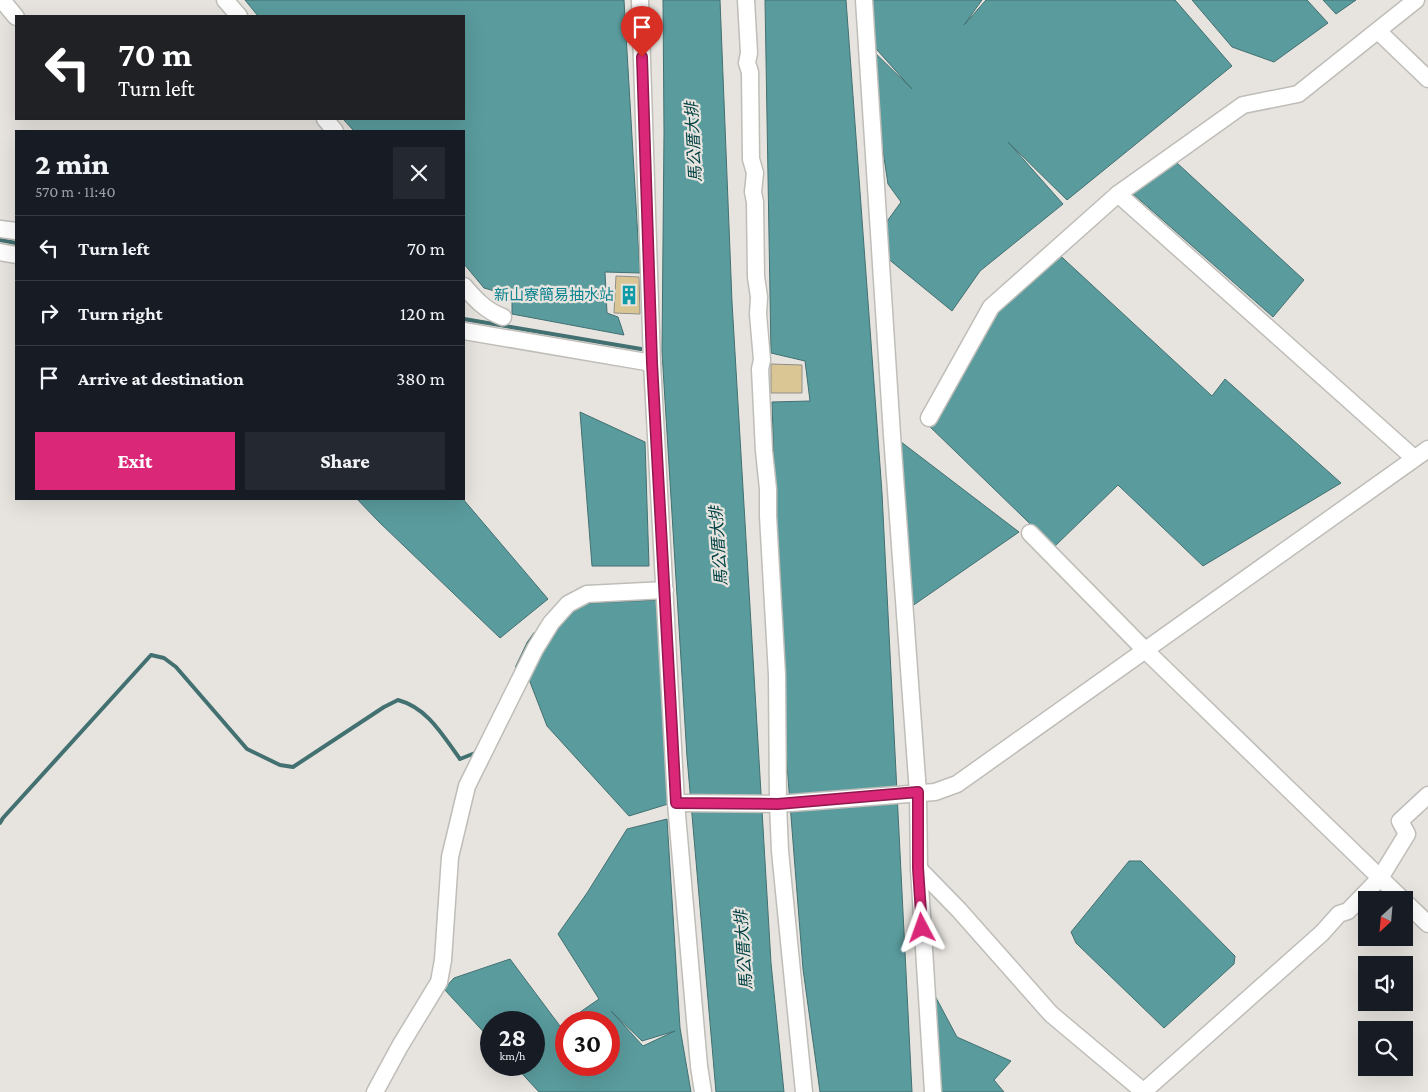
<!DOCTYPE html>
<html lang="en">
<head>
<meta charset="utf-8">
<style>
  body { margin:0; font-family:"Crimson Pro","Noto Sans TC",serif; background:#242831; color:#f1f3f6; height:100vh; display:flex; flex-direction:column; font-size:19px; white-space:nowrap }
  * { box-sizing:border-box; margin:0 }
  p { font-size:16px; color:#9ea1a6 }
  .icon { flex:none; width:28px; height:28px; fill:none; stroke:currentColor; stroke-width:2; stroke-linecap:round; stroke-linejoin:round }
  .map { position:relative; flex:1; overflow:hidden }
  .side { position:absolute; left:15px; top:130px; width:450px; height:370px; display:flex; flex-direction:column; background:#171b24; border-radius:0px; box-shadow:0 5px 20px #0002 }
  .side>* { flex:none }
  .hud { position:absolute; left:15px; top:15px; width:450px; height:105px; border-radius:0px; box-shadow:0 5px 20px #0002; background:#202124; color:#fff; overflow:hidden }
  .needle { width:32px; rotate:206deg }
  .controls { position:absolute; left:1358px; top:891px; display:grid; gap:10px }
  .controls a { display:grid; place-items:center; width:55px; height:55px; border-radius:0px; background:#171b24; box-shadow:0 5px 20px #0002; font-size:25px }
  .speed { position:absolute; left:480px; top:1011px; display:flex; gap:10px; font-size:25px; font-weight:700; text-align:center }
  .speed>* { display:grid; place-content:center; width:65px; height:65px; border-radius:50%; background:#171b24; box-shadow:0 5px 20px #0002; line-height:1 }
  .speed small { font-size:12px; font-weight:400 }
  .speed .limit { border:8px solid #d22; background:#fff; color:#111 }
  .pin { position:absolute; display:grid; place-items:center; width:42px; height:42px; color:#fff; margin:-51px -21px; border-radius:50% 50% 50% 0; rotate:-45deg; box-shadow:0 0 5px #0007 }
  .pin .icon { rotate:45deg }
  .me { position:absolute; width:55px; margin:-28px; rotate:356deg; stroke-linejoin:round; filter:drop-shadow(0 0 4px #0008) }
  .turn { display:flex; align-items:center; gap:18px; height:105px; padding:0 20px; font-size:22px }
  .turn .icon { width:65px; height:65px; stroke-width:2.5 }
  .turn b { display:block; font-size:35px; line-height:42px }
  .round { display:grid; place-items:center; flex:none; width:52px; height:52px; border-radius:0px; background:#242831 }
  .head { display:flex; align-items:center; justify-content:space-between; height:85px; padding:0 20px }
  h1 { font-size:30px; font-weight:800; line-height:38px }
  .button { display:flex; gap:10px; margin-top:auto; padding:10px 20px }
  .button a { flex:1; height:58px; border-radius:0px; background:#db2777; color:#fff; font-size:20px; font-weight:800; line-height:58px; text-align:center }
  .button a+a { background:#242831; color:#f1f3f6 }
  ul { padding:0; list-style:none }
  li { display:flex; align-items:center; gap:15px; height:65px; padding:0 20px; border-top:1px solid #363941 }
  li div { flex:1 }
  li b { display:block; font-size:19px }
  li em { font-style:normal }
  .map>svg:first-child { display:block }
  .water { fill:#5a9b9d; stroke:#437071; fill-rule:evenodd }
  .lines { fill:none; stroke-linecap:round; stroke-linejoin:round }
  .stream { stroke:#437071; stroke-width:4 }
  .building { fill:#dac595; stroke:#918f8a }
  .minor-casing { stroke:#bfbdb8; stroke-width:19 }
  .minor { stroke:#fff; stroke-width:16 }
  .route-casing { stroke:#8e194d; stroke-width:12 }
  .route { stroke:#db2777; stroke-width:9 }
  .labels { text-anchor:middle; stroke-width:4.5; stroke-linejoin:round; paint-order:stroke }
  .culture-label { font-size:15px; fill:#0d838f; stroke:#e7e4df; text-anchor:end }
  .water-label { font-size:16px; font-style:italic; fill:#014244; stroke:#e7e4df }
</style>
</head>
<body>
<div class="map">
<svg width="1428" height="1092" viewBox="0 0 1428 1092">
  <rect width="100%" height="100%" fill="#e7e4df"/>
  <g class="water">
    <path d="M245,0h379l16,273 -35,-1 2,41 11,4 6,18 -112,-21v-18l-28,-8 -20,-24v-133h-110l-11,-12h121v-103h-206z"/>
    <path d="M663,0h57l12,302 39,661 13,129h-68l-29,-335 -25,-405 2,-220z"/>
    <path d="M765,0h81l36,493 30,599h-92l-17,-123 -22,-280 -9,-287 38,-1 -5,-40 -34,-8z"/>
    <path d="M867,0h115l-18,25 22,-25h189l57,66 -165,134 -59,-58 55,62 -83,67 -28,40 -71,-58 -1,-22 21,-29 -13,-18 -21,-139 45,44 -43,-48z"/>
    <path d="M1192,0h115l21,23 -54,39 -42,-15z"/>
    <path d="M1323,0h33l-20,14z"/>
    <path d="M1164,151l140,129 -31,37 -149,-131z"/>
    <path d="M1052,248l160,148 13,-17 116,104 -138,83 -85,-81 -64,62 -129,-125 63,-118z"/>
    <path d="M580,412l65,30 4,124h-57z"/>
    <path d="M892,435l127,97 -114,79z"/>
    <path d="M357,499h106l85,100 -48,39 -121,-116z"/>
    <path d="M657,600l11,204 -39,12 -82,-90 -22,-57 43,-65z"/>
    <path d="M667,819l13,209 11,64h-152l-25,-27h20v-43h-43v18l-47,-51 10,-11 56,-19 50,67 39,-27 -41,-65 29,-41 40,-64zM611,1011l31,30 33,-10 -32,15zM566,1022h43v43h-43z"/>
    <path d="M1129,861h12l94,95 -1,8 -70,64 -88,-85 -5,-11z"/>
    <path d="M925,977l32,60 54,24 -17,19 10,12h-71z"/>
  </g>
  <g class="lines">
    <g class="stream">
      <path d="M0,240l16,3"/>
      <path d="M464,319l177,30"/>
      <path d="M517,667l11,-23 7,-10"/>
      <path d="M0,823l3,-5 148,-163 13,3 12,9 71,82 33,16 13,2 91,-60 14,-7c30,8 45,36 62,59l15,-6 2,-3"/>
    </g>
  </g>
  <g class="building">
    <path d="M616,276l23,1 1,37 -26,-1z"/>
    <path d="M771,364l31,1v28h-31z"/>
  </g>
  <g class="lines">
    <defs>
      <g id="minor">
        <path d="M2,0l14,17"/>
        <path d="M225,0l14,16"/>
        <path d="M640,0l12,363 24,440 23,263 4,26"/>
        <path d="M746,0l3,53 -2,10 3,9 1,87 4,14 -2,19 2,10 1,75 3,20 -1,17 4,46 -2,9 4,82 4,38v27l9,159 1,129 2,47 24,241"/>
        <path d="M864,0l28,435 26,358 1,76 14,223"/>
        <path d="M1378,31l50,48"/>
        <path d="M325,119l10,12"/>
        <path d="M1118,194l296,264"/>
        <path d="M0,229l16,2"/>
        <path d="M0,252l16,3"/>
        <path d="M464,286c11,13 22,25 39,31"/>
        <path d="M464,331l188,32"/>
        <path d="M929,418l62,-111 127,-113 125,-89 55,-11 118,-94"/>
        <path d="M1030,533l115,117 258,250"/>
        <path d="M676,803l102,1 157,-12 22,-8 471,-335"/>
        <path d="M919,869l40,41 92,104 93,78"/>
        <path d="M1404,901l24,23"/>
        <path d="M375,1092l25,-46 39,-64 4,-22 7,-103 17,-71 68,-137 16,-26 17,-19 19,-10 78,-4"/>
        <path d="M1143,1092l179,-159 17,-19 9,-3 32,-33 27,-44 -7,-13 28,-26"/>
      </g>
    </defs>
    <use href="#minor" class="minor-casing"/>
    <use href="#minor" class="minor"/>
  </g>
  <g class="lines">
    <defs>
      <path id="route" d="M642,57l10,306 24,440 102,1 140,-12v76l4,60"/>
    </defs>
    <use href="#route" class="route-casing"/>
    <use href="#route" class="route"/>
  </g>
  <defs>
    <symbol id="building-bare" viewBox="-9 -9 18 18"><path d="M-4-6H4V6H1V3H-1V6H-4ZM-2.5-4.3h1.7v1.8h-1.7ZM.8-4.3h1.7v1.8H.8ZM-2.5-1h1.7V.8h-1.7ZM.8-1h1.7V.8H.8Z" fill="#0f9aa8" stroke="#e7e4df" stroke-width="2.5" paint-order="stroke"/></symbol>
  </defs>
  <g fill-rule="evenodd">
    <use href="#building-bare" x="615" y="281" width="28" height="28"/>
  </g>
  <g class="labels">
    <g class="culture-label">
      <text x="614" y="300">新山寮簡易抽水站</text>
    </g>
    <g class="water-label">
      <text transform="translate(693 142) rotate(-93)" y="6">馬公厝大排</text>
      <text transform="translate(718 546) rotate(-94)" y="6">馬公厝大排</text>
      <text transform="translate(743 950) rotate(-94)" y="6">馬公厝大排</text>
    </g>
  </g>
</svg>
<div class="controls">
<a><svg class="needle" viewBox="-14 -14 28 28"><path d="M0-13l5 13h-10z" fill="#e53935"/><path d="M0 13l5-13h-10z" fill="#9ea1a6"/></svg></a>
<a><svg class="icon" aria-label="sound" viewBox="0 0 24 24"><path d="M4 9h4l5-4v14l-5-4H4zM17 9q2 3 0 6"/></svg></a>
<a><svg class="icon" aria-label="search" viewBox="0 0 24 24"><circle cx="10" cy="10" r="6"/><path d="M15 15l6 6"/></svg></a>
</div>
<div class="speed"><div>28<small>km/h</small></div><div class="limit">30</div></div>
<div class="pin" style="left:642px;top:57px;background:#d93025"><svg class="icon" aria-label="arrive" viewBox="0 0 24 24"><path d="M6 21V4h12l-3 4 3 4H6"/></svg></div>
<svg class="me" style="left:922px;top:928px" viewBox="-20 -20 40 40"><path d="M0-17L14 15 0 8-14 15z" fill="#db2777" stroke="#fff" stroke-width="4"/></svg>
<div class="hud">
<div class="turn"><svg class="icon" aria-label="left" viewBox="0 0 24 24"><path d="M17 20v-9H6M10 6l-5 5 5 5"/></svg><div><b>70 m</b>Turn left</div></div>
</div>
<section class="side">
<div class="head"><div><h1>2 min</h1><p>570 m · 11:40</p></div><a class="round"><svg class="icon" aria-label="close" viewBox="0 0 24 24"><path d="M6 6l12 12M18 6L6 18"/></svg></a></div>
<ul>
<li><svg class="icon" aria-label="left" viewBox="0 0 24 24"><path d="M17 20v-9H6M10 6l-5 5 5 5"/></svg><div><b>Turn left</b></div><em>70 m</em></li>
<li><svg class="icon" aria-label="right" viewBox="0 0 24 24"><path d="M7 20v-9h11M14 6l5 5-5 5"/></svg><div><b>Turn right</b></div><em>120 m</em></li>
<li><svg class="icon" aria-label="arrive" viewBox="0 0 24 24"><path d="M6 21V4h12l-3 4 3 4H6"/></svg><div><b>Arrive at destination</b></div><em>380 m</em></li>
</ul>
<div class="button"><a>Exit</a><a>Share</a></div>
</section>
</div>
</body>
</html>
